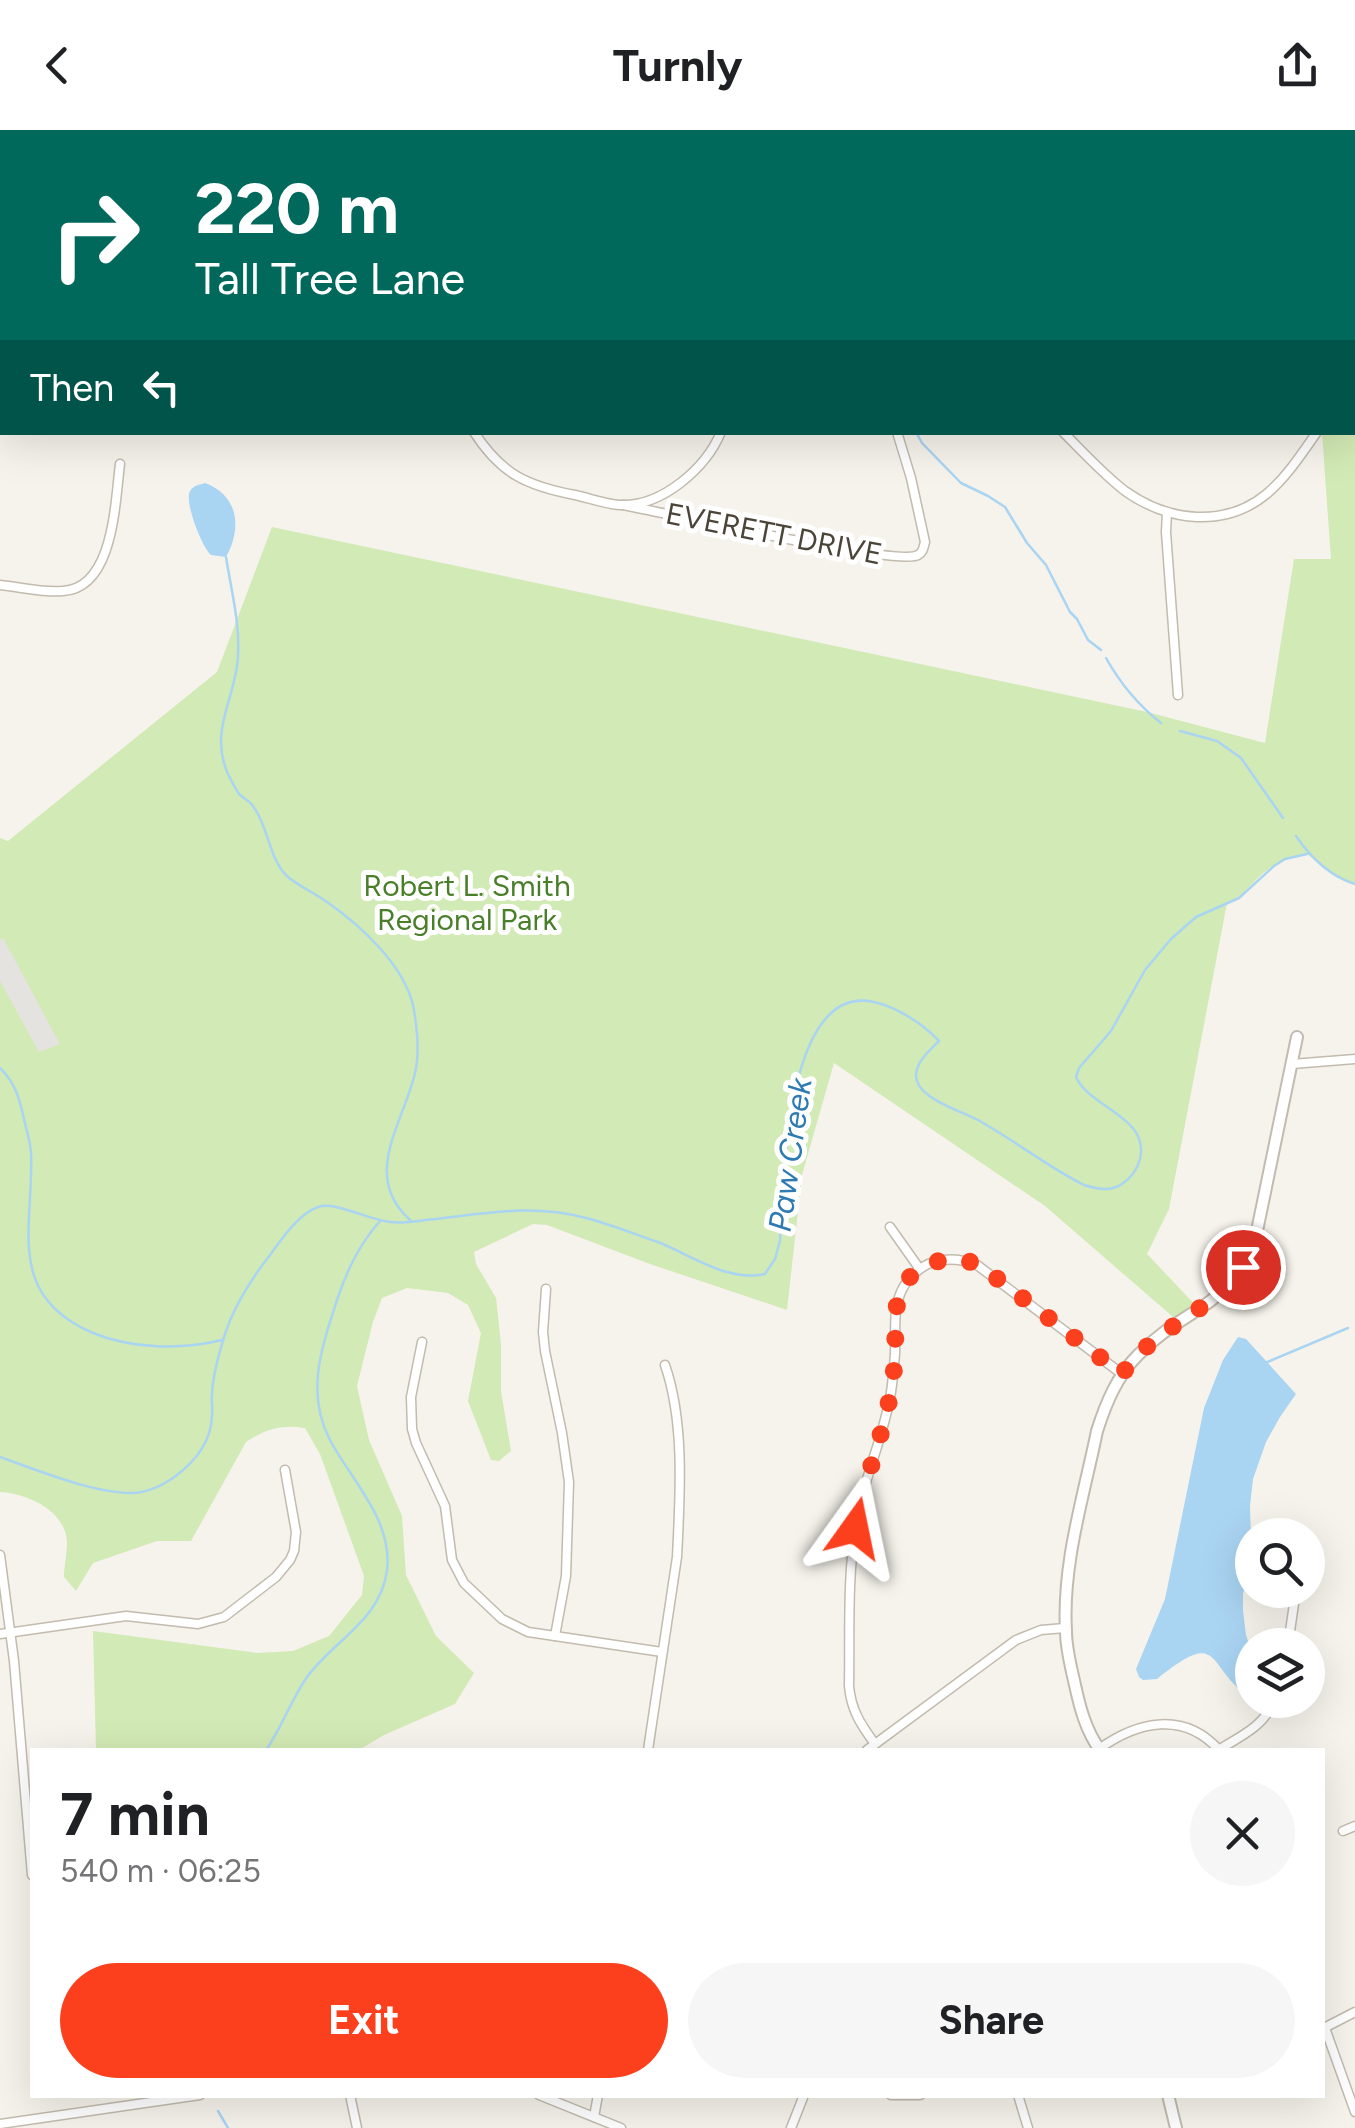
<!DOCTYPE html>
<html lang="en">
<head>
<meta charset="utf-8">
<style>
  body { margin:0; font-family:Figtree,sans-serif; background:#f6f6f6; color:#202124; height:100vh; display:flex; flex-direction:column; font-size:38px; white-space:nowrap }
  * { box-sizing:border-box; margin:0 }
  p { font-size:32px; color:#757577 }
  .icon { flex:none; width:55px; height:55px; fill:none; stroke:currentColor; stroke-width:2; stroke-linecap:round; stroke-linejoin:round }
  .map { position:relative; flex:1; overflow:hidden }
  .sheet { position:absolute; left:30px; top:1618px; width:1295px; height:350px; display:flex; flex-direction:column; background:#fff; border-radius:0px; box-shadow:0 10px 40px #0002 }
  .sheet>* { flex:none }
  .banner { position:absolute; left:0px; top:0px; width:1355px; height:305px; box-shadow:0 10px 40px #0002; background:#00695c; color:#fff; overflow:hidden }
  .fabs { position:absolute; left:1235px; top:1388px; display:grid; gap:20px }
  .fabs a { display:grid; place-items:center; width:90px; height:90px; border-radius:50%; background:#fff; box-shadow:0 10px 40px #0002; font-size:50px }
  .pin { position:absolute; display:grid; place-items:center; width:85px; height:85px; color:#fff; margin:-42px; border:5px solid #fff; border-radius:50%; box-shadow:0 2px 10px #0007 }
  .me { position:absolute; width:110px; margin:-55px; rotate:12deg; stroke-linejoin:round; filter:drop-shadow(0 0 8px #0008) }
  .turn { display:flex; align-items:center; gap:35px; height:210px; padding:0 30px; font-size:45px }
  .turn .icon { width:130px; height:130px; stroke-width:2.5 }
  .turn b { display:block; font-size:70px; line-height:85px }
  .then { display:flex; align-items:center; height:95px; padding:0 30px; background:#0003; gap:20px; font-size:38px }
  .round { display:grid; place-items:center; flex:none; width:105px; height:105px; border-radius:52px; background:#f6f6f6 }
  .overview { display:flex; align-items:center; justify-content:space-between; height:170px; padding:0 30px }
  h1 { font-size:60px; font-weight:700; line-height:75px }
  .action { display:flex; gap:20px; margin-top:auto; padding:20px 30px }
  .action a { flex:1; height:115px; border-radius:60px; background:#fc3f1d; color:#fff; font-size:40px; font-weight:700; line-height:115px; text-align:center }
  .action a+a { background:#f6f6f6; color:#202124 }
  header { display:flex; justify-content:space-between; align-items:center; height:130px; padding:0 30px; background:#fff; font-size:45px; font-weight:700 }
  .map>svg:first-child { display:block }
  .residential { fill:#eae5da }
  .education { fill:#efe8d6 }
  .green { fill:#d2eab5 }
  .parking { fill:#e5e3e0 }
  .water { fill:#a9d4f2 }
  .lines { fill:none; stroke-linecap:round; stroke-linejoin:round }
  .stream { stroke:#a9d4f2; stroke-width:2.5 }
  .minor-casing { stroke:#c2bbae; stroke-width:11 }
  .tertiary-casing { stroke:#c2bbae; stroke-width:14 }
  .minor { stroke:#fff; stroke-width:8 }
  .tertiary { stroke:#fff; stroke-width:10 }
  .route { stroke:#fc3f1d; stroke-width:18; stroke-dasharray:0 32.4 }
  .labels { text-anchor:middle; stroke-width:10; stroke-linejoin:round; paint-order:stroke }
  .street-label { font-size:30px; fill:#4b4439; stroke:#fff }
  .park-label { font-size:30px; fill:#4a7f2a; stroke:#fff }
  .water-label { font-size:32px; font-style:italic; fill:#2e7ab2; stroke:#fff }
</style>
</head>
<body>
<header><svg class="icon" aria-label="back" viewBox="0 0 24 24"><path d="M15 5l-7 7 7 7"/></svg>Turnly<svg class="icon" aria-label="share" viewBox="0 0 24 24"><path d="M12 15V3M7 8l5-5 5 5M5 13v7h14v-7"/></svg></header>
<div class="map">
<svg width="1355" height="1998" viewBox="0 0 1355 1998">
  <rect width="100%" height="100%" fill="#f6f3ec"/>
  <path class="residential" d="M1079,0h276v232l-2,1 -1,-231h-273z"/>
  <path class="education" d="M0,0h418l1,2h-417v91h-2z"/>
  <path class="green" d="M1353,259h2v495l-21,-9 -27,-21c-18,4 -33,9 -47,22 -12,11 -18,21 -33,27l-58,306 -22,45 53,56 -20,13 -135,-117 -211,-143 -32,112 -15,135 -137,-46 -103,-39 -14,-1 -59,28 2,12 20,34 5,46v47l10,60 -12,10 -8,-1 -23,-59 13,-68 -13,-28 -20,-12 -41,-5 -25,10 -9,24 -16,64 12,54 33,76 4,59 30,61 38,37 -19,31 -71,31 -25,15h-263l-3,-119 164,22 36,-2 36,-15 33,-41 2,-19 -44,-122 -15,-26c-25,-4 -39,1 -59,14l-55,99h-34l-64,22 -17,28 -12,-14c0,-13 5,-31 2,-42 -6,-27 -42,-42 -66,-43v-654l8,3 209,-169 55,-145 875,185 118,31 29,-184h37l-9,-126 30,-1z"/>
  <path class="parking" d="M3,808l57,106 -21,8 -39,-71v-42z"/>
  <g class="water">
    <path d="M205,353c34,13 37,45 21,74l-15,-2c-9,-8 -27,-53 -21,-64 4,-6 9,-6 15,-8z"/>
    <path d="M1238,1207l8,2 50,55 -16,23 -14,25 -13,37 -3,27 2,65 -9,22v18l3,24 6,18v46c-48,-31 -28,-74 -95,-20l-14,1 -4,-3 -3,-8 29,-70 39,-191 19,-48z"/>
  </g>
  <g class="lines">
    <g class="stream">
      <path d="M916,302l6,11 39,40 27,13 17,11 22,36 19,22 24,47 7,7 11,21 13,10"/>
      <path d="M226,427c5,32 14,66 12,98 -1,42 -30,74 -10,119 3,6 7,14 11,20 6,6 12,7 16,15 14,20 14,51 33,68 12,10 27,16 39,25 33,23 76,62 86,103 4,21 7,47 2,68 -12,51 -54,103 -5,147"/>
      <path d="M1106,528c14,25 32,47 55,65"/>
      <path d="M1180,601l37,10 24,17 42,60"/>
      <path d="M1296,706c15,22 33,40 59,48"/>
      <path d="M0,938c14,14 19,28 23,47 3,13 7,24 8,38 3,73 -27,142 62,180 39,16 88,17 129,7"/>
      <path d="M1265,1233l83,-35"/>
      <path d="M0,1327c37,13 92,36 132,36 15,0 29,-7 41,-15 21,-15 38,-35 39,-62 1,-8 -1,-15 0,-23 1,-19 7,-40 13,-59 9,-28 27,-56 45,-79 12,-16 28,-41 48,-48 17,-6 51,13 73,15 14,2 30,-2 45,-3 53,-6 97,-15 150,-1 24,6 48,16 72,24 33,13 69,40 107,32l10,-15 5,-18c3,-52 4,-259 94,-239 23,5 49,22 65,39 -10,10 -27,24 -22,40 5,18 43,30 59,38 37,20 70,47 108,66 13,4 26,7 38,-1 9,-6 15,-14 18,-25 10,-42 -50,-51 -64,-82l3,-9 32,-37 34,-61 26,-31 25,-22 43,-19 35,-32 11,-7 22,-5"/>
      <path d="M266,1620c16,-23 25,-50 41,-73 27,-37 74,-57 80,-107 6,-50 -36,-90 -57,-130 -25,-47 -8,-93 7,-140 10,-30 22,-55 43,-79"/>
      <path d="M218,1981l10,17"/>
    </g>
    <defs>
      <g id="minor">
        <path d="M508,2v-2"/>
        <path d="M1143,2v-2"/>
        <path d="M1352,228l3,-10"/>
        <path d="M474,302c27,42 53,54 101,63 14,3 30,9 45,10 42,2 86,-37 101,-73"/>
        <path d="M1063,302c20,20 40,42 62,59 21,15 47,25 72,26 62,2 88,-39 120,-85"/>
        <path d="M623,375c39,7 275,62 295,50 6,-4 5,-7 7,-13l-14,-64 -14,-46"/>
        <path d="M1167,382l-1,20 12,163"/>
        <path d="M0,455c20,2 43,8 63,6 51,-3 52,-89 57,-127"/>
        <path d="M1292,934l63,-5"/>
        <path d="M890,1097l29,41"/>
        <path d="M546,1159l-3,43 2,19 17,82 7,49 -3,94 -11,60"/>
        <path d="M422,1212l-11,55 1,32 4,14 29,63 7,54 12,23 38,36 26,13 134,20"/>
        <path d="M0,1425l14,106 18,214"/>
        <path d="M0,1504l126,-18 72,8 26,-7 52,-40 14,-17 4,-9 2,-19 -11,-62"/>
        <path d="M1288,1515l8,-55"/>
        <path d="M875,1614c-14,-19 -24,-34 -26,-58 1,-53 -2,-109 7,-161 7,-46 28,-88 35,-133 2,-13 3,-26 4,-38 1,-23 -3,-48 9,-68 17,-27 45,-32 73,-21l145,109"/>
        <path d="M1099,1619c39,-28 85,-38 120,1"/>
        <path d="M648,1620l29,-193c3,-61 8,-134 -12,-192"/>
        <path d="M867,1620l149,-110 25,-10 24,-2"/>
        <path d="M1218,1620c22,-13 48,-25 56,-50"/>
        <path d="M1343,1701l12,-5"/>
        <path d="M1325,1898l30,84"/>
        <path d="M1322,1899l33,-17"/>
        <path d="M350,1965l7,33"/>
        <path d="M539,1965l82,33"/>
        <path d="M891,1965h29"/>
        <path d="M1018,1965l10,33"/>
        <path d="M594,1987l4,-22"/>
        <path d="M0,1994l200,-29"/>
        <path d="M791,1998l13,-33"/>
      </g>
      <g id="tertiary">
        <path d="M1100,1620c-14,-19 -20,-42 -25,-65 -4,-18 -9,-36 -9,-54 -4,-67 18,-136 31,-200 9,-28 20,-55 41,-76 50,-52 99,-46 120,-129l39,-189"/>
        <path d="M1168,1965l8,33"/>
      </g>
    </defs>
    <use href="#minor" class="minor-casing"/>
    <use href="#tertiary" class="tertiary-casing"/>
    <use href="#minor" class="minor"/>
    <use href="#tertiary" class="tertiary"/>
  </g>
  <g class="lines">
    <path class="route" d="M855,1398c8,-43 25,-84 34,-127 4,-18 6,-36 6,-54 1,-15 -1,-32 3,-46 9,-38 46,-48 80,-37l144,110c10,-13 20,-24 34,-35 30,-24 64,-39 87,-72"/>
  </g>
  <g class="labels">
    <g class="street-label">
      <text transform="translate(774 404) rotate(11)" y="10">EVERETT DRIVE</text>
    </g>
    <g class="park-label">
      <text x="467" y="766">Robert L. Smith<tspan x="467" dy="34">Regional Park</tspan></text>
    </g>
    <g class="water-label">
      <text transform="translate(790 1025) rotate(-82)" y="11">Paw Creek</text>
    </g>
  </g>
</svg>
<div class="fabs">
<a><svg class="icon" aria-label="search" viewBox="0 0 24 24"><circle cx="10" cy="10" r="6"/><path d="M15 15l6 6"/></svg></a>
<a><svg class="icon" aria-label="layers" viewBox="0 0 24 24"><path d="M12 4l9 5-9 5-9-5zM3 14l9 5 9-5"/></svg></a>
</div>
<div class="pin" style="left:1243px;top:1137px;background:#d93025"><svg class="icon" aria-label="arrive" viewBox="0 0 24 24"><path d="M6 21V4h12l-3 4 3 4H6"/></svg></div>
<svg class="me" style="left:855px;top:1398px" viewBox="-20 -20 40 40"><path d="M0-17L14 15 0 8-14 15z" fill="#fc3f1d" stroke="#fff" stroke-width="4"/></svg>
<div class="banner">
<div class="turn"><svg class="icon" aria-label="right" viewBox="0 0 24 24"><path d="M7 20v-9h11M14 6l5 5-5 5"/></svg><div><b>220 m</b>Tall Tree Lane</div></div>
<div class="then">Then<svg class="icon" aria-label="left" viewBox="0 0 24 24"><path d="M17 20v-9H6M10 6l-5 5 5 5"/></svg></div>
</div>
<section class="sheet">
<div class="overview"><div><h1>7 min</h1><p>540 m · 06:25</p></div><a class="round"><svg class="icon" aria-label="close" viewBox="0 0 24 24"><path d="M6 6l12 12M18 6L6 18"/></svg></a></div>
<div class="action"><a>Exit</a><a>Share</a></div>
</section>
</div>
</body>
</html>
